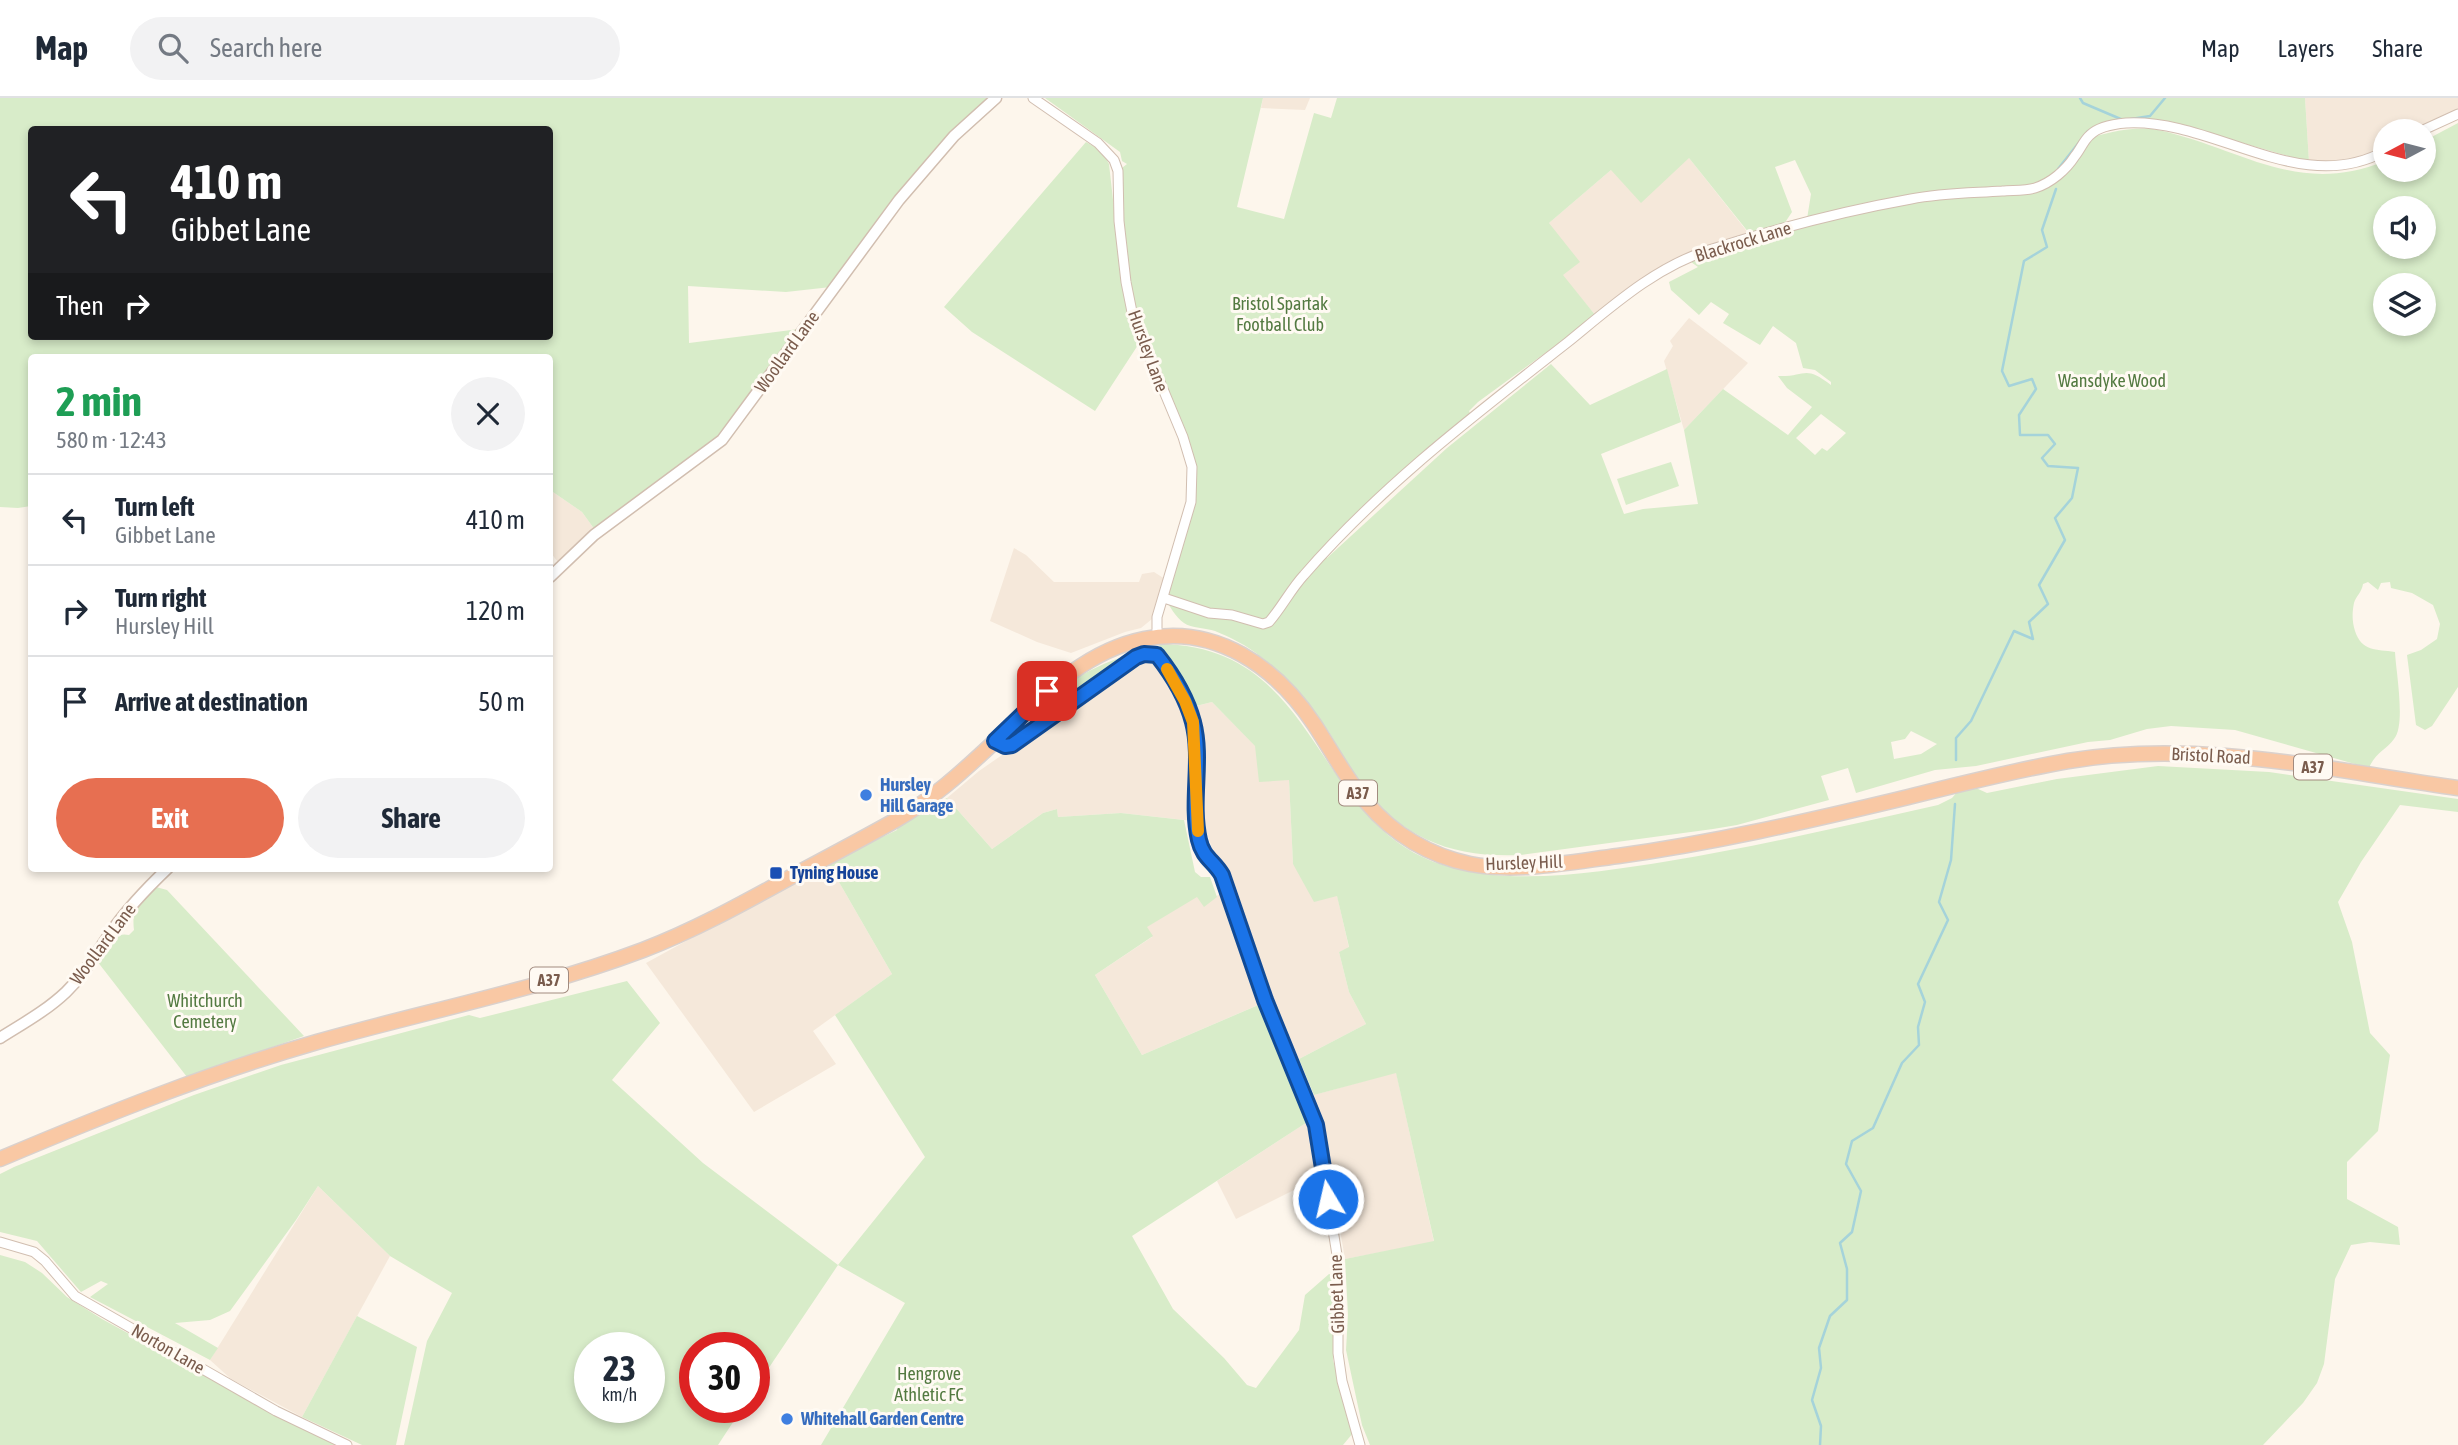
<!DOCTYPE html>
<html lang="en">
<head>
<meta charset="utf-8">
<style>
  body { margin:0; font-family:"Asap Condensed",sans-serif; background:#f2f2f3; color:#1f2937; height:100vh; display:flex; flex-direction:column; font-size:26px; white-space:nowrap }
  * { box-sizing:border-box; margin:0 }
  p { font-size:23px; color:#747a83 }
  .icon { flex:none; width:38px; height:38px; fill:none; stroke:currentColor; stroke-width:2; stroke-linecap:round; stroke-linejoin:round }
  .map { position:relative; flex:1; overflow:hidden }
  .drawer { position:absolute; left:28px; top:256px; width:525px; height:518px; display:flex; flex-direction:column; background:#fff; border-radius:7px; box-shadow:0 4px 10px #0003 }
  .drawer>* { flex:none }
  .top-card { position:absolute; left:28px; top:28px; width:525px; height:214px; border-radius:7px; box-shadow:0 4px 10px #0003; background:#202124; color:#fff; overflow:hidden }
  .needle { width:46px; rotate:263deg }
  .tools { position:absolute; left:2373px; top:21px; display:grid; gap:14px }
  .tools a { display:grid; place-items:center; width:63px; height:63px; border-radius:50%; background:#fff; box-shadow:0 4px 10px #0003; font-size:35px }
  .speed { position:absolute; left:574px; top:1234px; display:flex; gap:14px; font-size:35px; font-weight:700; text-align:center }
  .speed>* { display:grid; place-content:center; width:91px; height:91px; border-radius:50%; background:#fff; box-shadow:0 4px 10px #0003; line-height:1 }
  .speed small { font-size:18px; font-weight:400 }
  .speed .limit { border:10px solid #d22; background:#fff; color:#111 }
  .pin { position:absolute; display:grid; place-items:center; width:60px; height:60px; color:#fff; margin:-30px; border-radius:14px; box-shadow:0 4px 10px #0006 }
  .me { position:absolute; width:77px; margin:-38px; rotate:351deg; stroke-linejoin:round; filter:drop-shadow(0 0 5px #0008) }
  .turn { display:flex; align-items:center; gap:24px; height:147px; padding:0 28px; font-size:32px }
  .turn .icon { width:91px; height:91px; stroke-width:2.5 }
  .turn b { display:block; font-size:49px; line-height:60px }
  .then { display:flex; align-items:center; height:66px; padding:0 28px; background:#0003; gap:14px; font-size:26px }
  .round { display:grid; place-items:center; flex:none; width:74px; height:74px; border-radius:37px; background:#f2f2f3 }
  .overview { display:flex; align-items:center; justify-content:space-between; height:119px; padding:0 28px }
  h1 { font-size:42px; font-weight:700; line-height:52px; color:#1e9e55 }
  .button { display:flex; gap:14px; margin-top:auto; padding:14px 28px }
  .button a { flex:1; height:80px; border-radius:42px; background:#e76f51; color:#fff; font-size:28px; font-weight:700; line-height:80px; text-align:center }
  .button a+a { background:#f2f2f3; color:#1f2937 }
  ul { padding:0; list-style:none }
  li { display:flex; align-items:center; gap:21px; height:91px; padding:0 28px; border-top:2px solid #e0e1e3 }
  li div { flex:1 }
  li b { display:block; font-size:26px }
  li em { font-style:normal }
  header { display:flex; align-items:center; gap:42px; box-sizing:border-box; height:98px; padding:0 35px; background:#fff; border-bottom:2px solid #e0e1e3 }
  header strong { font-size:33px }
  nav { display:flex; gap:38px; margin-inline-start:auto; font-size:24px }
  .search { width:490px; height:63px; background:#f2f2f3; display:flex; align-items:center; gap:18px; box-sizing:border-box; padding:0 24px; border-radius:38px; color:#747a83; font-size:26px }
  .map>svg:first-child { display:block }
  .residential { fill:#f5e8da }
  .green { fill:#d8ecc9; fill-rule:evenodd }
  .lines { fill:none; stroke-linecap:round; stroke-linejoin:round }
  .stream { stroke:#a5d3da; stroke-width:2.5 }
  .minor-casing { stroke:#d1beb0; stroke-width:11 }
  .tertiary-casing { stroke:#d1beb0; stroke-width:13 }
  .trunk-casing { stroke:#dad1cd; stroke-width:17 }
  .minor { stroke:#fff; stroke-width:9 }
  .tertiary { stroke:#fff; stroke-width:10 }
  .trunk { stroke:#f9c8a4; stroke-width:14 }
  .route-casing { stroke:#114b97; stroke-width:18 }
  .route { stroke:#1a73e8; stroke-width:12 }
  .slow { stroke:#f59e0b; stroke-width:12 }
  .shop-dot { fill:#3f7fe0; stroke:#fffaf3; stroke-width:2.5 }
  .transit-dot { fill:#1a4fb4; stroke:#fffaf3; stroke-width:2.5 }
  .labels { text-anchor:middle; stroke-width:6; stroke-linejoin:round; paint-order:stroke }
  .shield { fill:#fffaf3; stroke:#a28b7f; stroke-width:2 }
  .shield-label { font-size:16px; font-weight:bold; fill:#7a5c4d }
  .street-label { font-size:18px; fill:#7a5c4d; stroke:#fffaf3 }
  .park-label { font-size:18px; fill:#537a41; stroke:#fffaf3 }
  .shop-label { font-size:18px; font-weight:bold; fill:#366cbe; stroke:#fffaf3; text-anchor:start }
  .transit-label { font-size:18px; font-weight:bold; fill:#164399; stroke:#fffaf3; text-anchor:start }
</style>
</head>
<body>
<header>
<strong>Map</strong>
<div class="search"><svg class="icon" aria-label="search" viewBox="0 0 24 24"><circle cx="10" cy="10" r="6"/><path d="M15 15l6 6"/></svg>Search here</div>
<nav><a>Map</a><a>Layers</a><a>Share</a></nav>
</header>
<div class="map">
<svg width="2458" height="1347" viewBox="0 0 2458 1347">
  <rect width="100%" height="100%" fill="#fdf6ec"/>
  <g class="residential">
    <path d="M1263,0h47l-5,12 -44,-2z"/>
    <path d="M2305,0h153v12l-45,21h-28v15l-18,9 -38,9 -20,-2z"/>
    <path d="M1689,60l60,76 -48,16 -43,19 -62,47 -34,-41 -13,-52 62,-53z"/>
    <path d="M1689,220l59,45 -64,67 -20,-69 9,-15 -3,-5z"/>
    <path d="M550,392l32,22 13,18 -37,32 -8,-10z"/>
    <path d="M1014,450l12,7 28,27h85l3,-8 12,-2 11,7 -13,40 -11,9 -16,4 -54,21 -34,-11 -47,-21z"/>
    <path d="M1138,560l15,2 7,6 21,44 31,-8 77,78 4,84 44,31 12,53 -10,4 10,40 17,32 -67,35 -27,-60 -130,56 -47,-80 57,-38 -6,-10 51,-31 7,10 27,-21 -5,-19 -12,-12 -11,-32 -82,-9 -63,4 -1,-8 -14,4 -51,36 -45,-51 32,-27 151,-105z"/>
    <path d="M828,765l64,111 -79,57 23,33 -82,48 -108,-149z"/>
    <path d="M1396,974l38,170 -89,17 -15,-87 -94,47 -19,-38 101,-66 -4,-20z"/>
    <path d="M318,1088l72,70 -88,161 -71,-38 -21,-19z"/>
  </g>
  <g class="green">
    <path d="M0,0h991l-160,189 -45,5 -98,-6 1,57 110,-14 -79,108 -125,93 -13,-18 -32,-22v-133h-518l-1,149 -13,2 -18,-1zM32,32h518v206h-518z"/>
    <path d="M1045,0h218l-26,109 47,12 30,-106 17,5 6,-20h968l4,64 -146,-42 -59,4 -20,15c23,-6 51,-14 74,-9 84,18 138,67 227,31v9h39v-29l34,-18v564l-26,39 -7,4 -9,-5 -9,-70 14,-5 16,-11 3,-15 -7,-19 -21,-12 -21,-5 -1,-6 -9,1 -3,7 -10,-8 -5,2c-1,8 -7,12 -9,19 -2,10 -2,18 1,28 7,21 21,18 40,21 1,20 11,73 -1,87 -8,11 -19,14 -25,29l-134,-38 -64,-4 -24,3 -37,11 -22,2 -112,24 -41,4 -79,23 -8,-25 -27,8 8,24 -92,25 -24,4 -192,26c-68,3 -116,-15 -159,-69 -13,-16 -22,-37 -33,-54 -19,-28 -42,-54 -68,-75 -13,-11 -31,-20 -46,-26 -9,-3 -24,-3 -31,-8 -8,-5 -14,-17 -20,-25l27,-96 1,-35 -59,-150 -15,-146 9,-7 -5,-3 -2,-9zM1689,60l60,75 -65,24 14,10 -29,15 2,8 28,25 12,-13 18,12 -6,9 37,22 13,-19 23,17 7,25 12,2 16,12v3c-27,-21 -25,-8 -53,-9l9,12 25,19 -24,28 -65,-46 -39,41 14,74 -55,5 -19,5 -23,-60 80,-32 -14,-53 -77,36 -39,-41 -104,84 -120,110 -2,-7 147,-134 -3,-6 9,-9 118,-86 -33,-41 17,-13 -31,-39 62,-53 30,33zM1795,62l16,34 -4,25 -23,5 8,-12 -17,-45zM2385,110h39v39h-39zM2385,187h39v39h-39zM1821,316l25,19 -19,18 -5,-3 -7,7 -19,-17zM1911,633l26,13 -16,10 -27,5 -3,-17 14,-3z"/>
    <path d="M1086,44l16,9 7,13 13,116 16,65 -43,66 -123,-79 -28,-25z"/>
    <path d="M1671,364l8,24 -53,19 -9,-26z"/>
    <path d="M1159,546c163,1 152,180 284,221 68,22 157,7 226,-4 91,-15 180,-36 269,-56l14,-7 13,-15 22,10 70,-14 101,-13 111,6 189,27v13l-58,-7 -39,57 -23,40 14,40 18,91 20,22 -12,76 -31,31v37l51,28 2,18 -30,-3 -19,3 -16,34 -11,85 -7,19 -14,20 -40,42h-893l-8,-20 -16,-75 2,-35 -3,-56 89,-18 -38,-168 -82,22 -15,-36 67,-35 -17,-32 -10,-40 10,-5 -12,-51 -23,6 -21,-38 -4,-84 -30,2 -4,-36 -43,-44 -24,6 -26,-52z"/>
    <path d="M1155,550l-1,4 -27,7 -56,36 -2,-1 -15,11 -2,-2c16,-30 71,-48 103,-55z"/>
    <path d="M947,700l45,51 51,-36 14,-4 1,8 63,-4 63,7 11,52 6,5h9l7,20 -13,10 -7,-10 -50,30 6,9 -58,39 47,80 121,-52 49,116 -180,117 41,73 51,49 23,27 9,3 43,-58 6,-35 24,-21 6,2 -2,84 20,73 -10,12h-522l84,-142 -67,-38 -84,125v-42h-59v59h48l-25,38h-314l23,-104 25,-48 -62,-37 -72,-70 -22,34 -66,91 -20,9 -35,3 43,25 -8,12 -120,-63 18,-13 -7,-3 -20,11 -44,-51 -37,-9v-58l14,-7 180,-72 87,-30 188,-50 11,3 147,-37 33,42 -48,57 91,83 135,102 87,-108 -90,-142 57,-41 -64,-111 69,-33 1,-7zM590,1250h59v59h-59z"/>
    <path d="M156,789l11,3 137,146 -117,41 -90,-116c8,-12 15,-30 32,-26l5,-5c-3,-22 7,-29 22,-43z"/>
    <path d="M0,1157l25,7 17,11 25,24 35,22 173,95 62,31h-337z"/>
    <path d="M357,1218l60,31 -21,98h-34l-60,-28z"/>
  </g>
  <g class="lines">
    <g class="stream">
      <path d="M2080,0l3,5 40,17"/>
      <path d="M2131,21l19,-3 15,-18"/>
      <path d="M2058,71l30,-38"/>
      <path d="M1956,662v-22l15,-17 43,-90 19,8 -4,-17 19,-18 -9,-19 26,-45 -10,-22 17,-20 6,-30 -30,-2 -6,-8 13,-14 -7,-9h-28l-1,-20 17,-26 -4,-10 -23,7 -7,-15 22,-110 23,-14 -5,-17 14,-41"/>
      <path d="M1820,1347l1,-19 -9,-26 9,-32 -2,-20 11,-32 17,-16v-31l-7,-26 12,-11 9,-41 -15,-27 6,-23 21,-13 29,-65 17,-18 -1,-18 7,-25 -7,-18 30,-64 -9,-18 12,-42 4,-56"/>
    </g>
    <defs>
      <g id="minor">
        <path d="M1033,0l65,45 16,17 4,11 1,50 7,61 7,35 50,120 9,30 -1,35 -34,115v19"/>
        <path d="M2421,33l37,-17"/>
        <path d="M1164,500l45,15 23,2 31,9 6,-2c13,-15 22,-33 35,-47 77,-89 172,-161 264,-233 43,-35 87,-75 141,-92 66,-21 135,-39 202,-51 30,-6 61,-6 91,-8 11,-1 23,0 33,-3 16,-5 31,-18 40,-32 5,-6 9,-16 15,-21 9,-9 24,-11 36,-12 88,-5 174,75 259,28"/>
        <path d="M995,643l10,4h7l124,-88 8,-3 13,1c15,19 30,44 36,67 10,38 -3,79 6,118 4,18 15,21 23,35l43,125 51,125 22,136v92l4,28 18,64"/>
        <path d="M0,1144l34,10 11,9 30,35 201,115 71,34"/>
      </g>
      <g id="tertiary">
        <path d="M550,479l44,-42 128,-95 177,-240 55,-64 42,-38"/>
        <path d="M0,940c22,-14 46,-27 66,-46 19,-18 30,-39 45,-60 16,-23 36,-44 57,-64"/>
      </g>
      <path id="trunk" d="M0,1061c104,-44 209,-86 317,-117 109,-31 220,-52 326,-92 55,-21 106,-50 157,-78 32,-17 64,-34 96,-52 35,-20 65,-47 95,-75 46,-43 89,-93 153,-106 72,-15 132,28 170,85 18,27 32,55 53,79 26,31 63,53 103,61 47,9 101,-2 148,-8 94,-13 186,-34 278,-56 57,-14 114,-29 172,-39 130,-22 261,9 390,27"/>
    </defs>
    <use href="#minor" class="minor-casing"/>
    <use href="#tertiary" class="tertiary-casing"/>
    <use href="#trunk" class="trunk-casing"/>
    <use href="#minor" class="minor"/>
    <use href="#tertiary" class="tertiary"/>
    <use href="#trunk" class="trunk"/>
  </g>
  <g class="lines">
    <defs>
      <path id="route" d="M1047,593l-52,50 10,5 7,-1 124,-88 8,-3 13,1c15,19 30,44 36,67 10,38 -3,79 6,118 4,18 15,21 23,35l43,125 51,125 12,74"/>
    </defs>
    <use href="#route" class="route-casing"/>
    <use href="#route" class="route"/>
    <path class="slow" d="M1167,571l18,32 8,21 5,109"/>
  </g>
  <g class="shop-dot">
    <circle cx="866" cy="697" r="7"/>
    <circle cx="787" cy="1321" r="7"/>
  </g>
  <rect class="transit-dot" x="769" y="768" width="14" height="14" rx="3.5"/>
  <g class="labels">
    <g class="shield">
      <rect x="2294" y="656.5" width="38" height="25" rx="5"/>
      <rect x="1339" y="682.5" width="38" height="25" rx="5"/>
      <rect x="530" y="869.5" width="38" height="25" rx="5"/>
    </g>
    <g class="shield-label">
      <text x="2313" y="675">A37</text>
      <text x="1358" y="701">A37</text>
      <text x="549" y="888">A37</text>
    </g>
    <g class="street-label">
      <text transform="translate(1743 144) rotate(-17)" y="6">Blackrock Lane</text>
      <text transform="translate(1148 253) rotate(70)" y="6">Hursley Lane</text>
      <text transform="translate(787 254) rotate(-54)" y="6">Woollard Lane</text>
      <text transform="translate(2211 658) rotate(3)" y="6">Bristol Road</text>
      <text transform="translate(1524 765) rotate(-2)" y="6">Hursley Hill</text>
      <text transform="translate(103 846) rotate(-53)" y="6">Woollard Lane</text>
      <text transform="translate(1337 1196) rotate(-92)" y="6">Gibbet Lane</text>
      <text transform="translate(168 1251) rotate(30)" y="6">Norton Lane</text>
    </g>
    <g class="park-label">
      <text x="1280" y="212">Bristol Spartak<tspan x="1280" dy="21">Football Club</tspan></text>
      <text x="2112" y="289">Wansdyke Wood</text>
      <text x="205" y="909">Whitchurch<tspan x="205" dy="21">Cemetery</tspan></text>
      <text x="929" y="1282">Hengrove<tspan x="929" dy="21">Athletic FC</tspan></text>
    </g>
    <g class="shop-label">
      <text x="880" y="693">Hursley<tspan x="880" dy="21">Hill Garage</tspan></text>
      <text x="801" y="1327">Whitehall Garden Centre</text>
    </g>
    <g class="transit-label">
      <text x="790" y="781">Tyning House</text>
    </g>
  </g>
</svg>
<div class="tools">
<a><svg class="needle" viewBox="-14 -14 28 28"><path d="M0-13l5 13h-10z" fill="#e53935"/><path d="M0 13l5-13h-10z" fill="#747a83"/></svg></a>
<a><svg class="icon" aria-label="sound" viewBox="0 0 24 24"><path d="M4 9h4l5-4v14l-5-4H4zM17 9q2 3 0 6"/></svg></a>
<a><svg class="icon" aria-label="layers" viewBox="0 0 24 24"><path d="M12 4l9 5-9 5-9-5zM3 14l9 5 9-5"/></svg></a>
</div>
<div class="speed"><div>23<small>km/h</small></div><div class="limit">30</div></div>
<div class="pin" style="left:1047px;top:593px;background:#d93025"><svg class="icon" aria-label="arrive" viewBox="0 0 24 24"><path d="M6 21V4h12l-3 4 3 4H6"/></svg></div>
<svg class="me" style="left:1328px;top:1101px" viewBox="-20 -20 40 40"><circle r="17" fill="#1a73e8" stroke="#fff" stroke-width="3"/><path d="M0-11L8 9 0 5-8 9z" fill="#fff"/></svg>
<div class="top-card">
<div class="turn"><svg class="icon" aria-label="left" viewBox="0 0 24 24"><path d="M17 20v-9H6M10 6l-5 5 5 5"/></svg><div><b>410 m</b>Gibbet Lane</div></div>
<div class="then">Then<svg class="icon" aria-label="right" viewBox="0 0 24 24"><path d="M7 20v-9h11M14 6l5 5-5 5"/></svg></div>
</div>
<section class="drawer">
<div class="overview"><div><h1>2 min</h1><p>580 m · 12:43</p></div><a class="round"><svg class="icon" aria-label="close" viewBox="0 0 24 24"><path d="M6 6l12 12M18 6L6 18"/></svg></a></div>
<ul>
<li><svg class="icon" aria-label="left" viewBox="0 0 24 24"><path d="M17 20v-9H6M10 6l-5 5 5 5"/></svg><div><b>Turn left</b><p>Gibbet Lane</p></div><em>410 m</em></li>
<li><svg class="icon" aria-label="right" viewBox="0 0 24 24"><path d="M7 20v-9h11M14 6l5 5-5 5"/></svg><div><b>Turn right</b><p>Hursley Hill</p></div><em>120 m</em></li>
<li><svg class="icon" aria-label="arrive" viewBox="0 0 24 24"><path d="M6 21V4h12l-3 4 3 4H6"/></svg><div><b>Arrive at destination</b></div><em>50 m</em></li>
</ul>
<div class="button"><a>Exit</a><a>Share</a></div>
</section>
</div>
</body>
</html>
